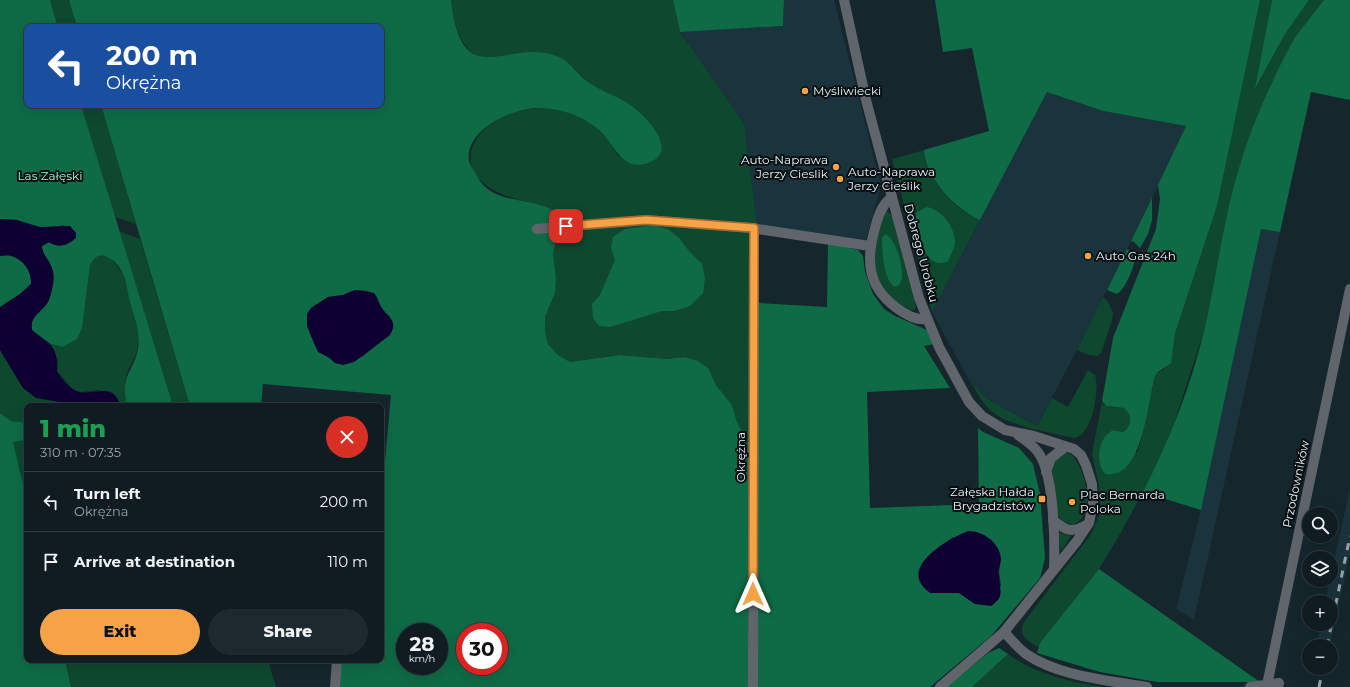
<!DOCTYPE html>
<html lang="en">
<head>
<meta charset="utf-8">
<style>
  body { margin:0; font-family:Montserrat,sans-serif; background:#1e292f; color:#f1f3f6; height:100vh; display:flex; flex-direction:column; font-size:15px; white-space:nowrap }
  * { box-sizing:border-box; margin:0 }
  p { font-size:13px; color:#9ca1a5 }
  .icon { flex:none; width:22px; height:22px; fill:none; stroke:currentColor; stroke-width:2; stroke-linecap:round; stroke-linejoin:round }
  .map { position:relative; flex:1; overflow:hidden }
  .sheet { position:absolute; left:24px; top:403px; width:360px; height:260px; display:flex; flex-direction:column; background:#101c22; border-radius:8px; box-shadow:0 4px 16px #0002,0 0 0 1px #303a40 }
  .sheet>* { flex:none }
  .hud { position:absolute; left:24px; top:24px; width:360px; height:84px; border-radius:8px; box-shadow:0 4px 16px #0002,0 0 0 1px #303a40; background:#1a4fa0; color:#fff; overflow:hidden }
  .controls { position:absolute; left:1302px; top:507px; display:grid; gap:8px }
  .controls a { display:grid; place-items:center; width:36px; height:36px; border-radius:50%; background:#101c22; box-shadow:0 4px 16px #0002,0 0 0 1px #303a40; font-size:20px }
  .speed { position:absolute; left:396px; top:623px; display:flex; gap:8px; font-size:20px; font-weight:700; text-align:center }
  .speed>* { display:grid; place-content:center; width:52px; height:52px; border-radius:50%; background:#101c22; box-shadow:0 4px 16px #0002,0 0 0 1px #303a40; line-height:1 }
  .speed small { font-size:10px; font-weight:400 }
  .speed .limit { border:6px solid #d22; background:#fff; color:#111 }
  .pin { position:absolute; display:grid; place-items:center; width:34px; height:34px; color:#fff; margin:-17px; border-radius:8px; box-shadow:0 2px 6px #0006 }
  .me { position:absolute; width:44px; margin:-22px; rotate:0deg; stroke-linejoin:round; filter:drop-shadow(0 0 3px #0008) }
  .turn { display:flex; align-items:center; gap:14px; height:84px; padding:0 16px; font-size:18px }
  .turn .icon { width:52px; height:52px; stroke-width:2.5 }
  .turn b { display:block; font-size:28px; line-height:34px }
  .round { display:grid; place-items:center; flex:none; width:42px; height:42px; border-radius:21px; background:#1e292f }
  .head { display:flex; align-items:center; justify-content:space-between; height:68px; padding:0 16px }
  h1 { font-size:24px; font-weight:800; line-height:30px; color:#1e9e55 }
  .button { display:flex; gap:8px; margin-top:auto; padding:8px 16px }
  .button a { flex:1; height:46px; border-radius:24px; background:#f6a247; color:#111; font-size:16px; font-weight:800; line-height:46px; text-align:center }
  .button a+a { background:#1e292f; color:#f1f3f6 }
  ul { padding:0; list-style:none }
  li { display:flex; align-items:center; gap:12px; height:60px; padding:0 16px; border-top:1px solid #303a40 }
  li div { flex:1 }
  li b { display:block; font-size:15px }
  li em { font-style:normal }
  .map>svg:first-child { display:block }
  .built { fill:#1a333d }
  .green { fill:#0e482f }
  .forest { fill:#0f6b46; fill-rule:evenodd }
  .water { fill:#0f0032 }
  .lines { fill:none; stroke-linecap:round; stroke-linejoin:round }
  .minor { stroke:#60656c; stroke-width:10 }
  .rail { stroke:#97a4aa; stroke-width:3; stroke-dasharray:7 7; stroke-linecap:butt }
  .route-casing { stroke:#a0692e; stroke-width:10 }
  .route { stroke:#f6a247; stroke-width:7 }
  .poi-dot { fill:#f6a247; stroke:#070e11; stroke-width:1.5 }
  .labels { text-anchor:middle; stroke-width:4; stroke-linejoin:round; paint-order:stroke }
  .poi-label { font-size:12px; fill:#eaf5f9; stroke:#070e11; text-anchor:start }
  .park-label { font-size:12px; fill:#a5facd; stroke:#070e11 }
  .street-label { font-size:12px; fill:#eaf5f9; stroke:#070e11 }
</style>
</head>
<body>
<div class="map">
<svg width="1350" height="687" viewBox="0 0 1350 687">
  <rect width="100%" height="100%" fill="#15262d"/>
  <g class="built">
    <path d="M784,0h50l47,185 -15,55 -109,-16 -13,-101 -64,-91 103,-6z"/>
    <path d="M1047,92l56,19 83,15 -12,28 -97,196 -40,76 -50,-27 -18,-19 -37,-68z"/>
    <path d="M1261,228l19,4 -86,388 -18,-11 25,-99z"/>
    <path d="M1350,488v65l-20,93h-14l5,-22h10v-22h-6z"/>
  </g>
  <g class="green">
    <path d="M50,0h19l8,27h-19z"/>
    <path d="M451,0h222l7,32 64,91 13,101 -7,-1 -2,220 -11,-21 -5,-17 -16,-20 -4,-9 -28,-19 -17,2 -47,-4 -50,7 -12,-7 -10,-11 -3,-12v-15l10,-24 -2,-39 3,-13 7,-9 -21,-27c-152,-24 -27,-144 55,-77 9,8 16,19 22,29l30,-33c-17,-17 -36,-27 -57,-39 -10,-6 -18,-20 -28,-24 -8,-4 -21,-9 -29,-9 -14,0 -29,5 -43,6 -30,2 -39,-34 -41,-58z"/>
    <path d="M1260,0h12l-16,88 29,-54 22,-31 2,-3h15l-29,37 -7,13 -33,72 -15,44 -36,165 -31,96 -17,41 -36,66 -21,35 -61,78c-11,-7 -20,-11 -14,-25l67,-88 8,-18 1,-9 -1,-21 -7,-32 10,-53 1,4 7,2 14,1c8,7 8,14 1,23l-17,2c-7,9 -7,18 -9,29l38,-10 4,-11 14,-65c3,-4 7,-5 10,-8 8,-10 7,-23 10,-35l42,-127z"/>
    <path d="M81,105h20l35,119 -21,-7z"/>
    <path d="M924,150c1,29 30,59 56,70l-48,92 -40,-153z"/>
    <path d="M887,211l5,4 24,92 -3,4c-22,-9 -42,-34 -40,-59 1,-13 7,-27 10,-40z"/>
    <path d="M119,231l21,8 50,167h-17z"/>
    <path d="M102,255l9,3 12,16 15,56 1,8 -3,17 -8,15 -3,12 1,19 -4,5h-2l-1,-5 -20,-11 -19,2 -7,-2 -16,-19 1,-11 -7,-16 11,3 21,-31 7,-51 4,-8z"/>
    <path d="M1103,297l5,5 5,10 -1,9 -11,32 -3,3 -9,-1 -12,-5z"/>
    <path d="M0,350l23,38 32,13 28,5h-56v17l-16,-2 -11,-8z"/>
    <path d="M1088,370l7,5c5,15 -3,61 -21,63 -24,-6 -64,-11 -83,-27 -9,-9 -15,-20 -22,-31l18,19 50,27 15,-28 16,9z"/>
    <path d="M27,440v61l-14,-59z"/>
    <path d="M1065,453l6,1c15,15 26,61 2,71l-11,-4 -4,-6 -6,-45 2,-10z"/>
    <path d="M1058,532l13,4 -10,15z"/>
    <path d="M1008,654c27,20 61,27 94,33h-130z"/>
    <path d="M65,660h203l8,27h-205z"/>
  </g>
  <g class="forest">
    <path d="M0,0h50l8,27h-31v78h54l92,301h-51l4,-5c-5,-27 8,-30 12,-52 3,-19 -5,-34 -9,-51 -2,-8 -3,-17 -6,-24 -3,-6 -8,-14 -14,-16 -9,-5 -14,-2 -19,7l-8,63 -5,11 -15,8 -11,-3 -19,-14c-3,-16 14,-18 18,-33 2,-9 4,-22 1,-31 -2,-7 -9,-12 -9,-20 9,-8 21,0 30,-5l-8,-16c-10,2 -22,4 -32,1 -11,-3 -20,-7 -32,-7z"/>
    <path d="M69,0h382c11,98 58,35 108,57 13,6 20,20 32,27 11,7 22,11 33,17 17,9 59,50 24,62 -24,8 -32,-14 -45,-29 -5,-6 -12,-10 -18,-14 -15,-8 -30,-12 -47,-12 -25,0 -74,22 -69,53 2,6 8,14 11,20 19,27 62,13 81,37l2,14 -7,9 -3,13 3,25 -1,14 -10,24v15l3,12 10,11 12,7 50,-7 47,4 17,-2 14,4 10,7 8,17 16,20 5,17 11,21v244h-409l2,-27h40v-157l10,-108 -128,-11 -2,22h-71l-89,-301h280v-78h-304zM355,290c30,0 17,12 35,27l-5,21 -23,19 -27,6 -20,-17 -8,-20v-12l4,-6 17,-11 15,-2zM405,632h34v34h-34zM465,632h34v34h-34z"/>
    <path d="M673,0h111l-1,26 -103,6z"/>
    <path d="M935,0h325l-43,206 -42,127 -4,30 -13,9 -3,4c-7,24 -12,104 -49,98 -11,-8 -8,-35 4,-42 4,-3 10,1 15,-1 7,-9 7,-16 -1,-23l-18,-2 -4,-5 11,-63 43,-109 4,-30 -2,-14 28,-59 -83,-15 -56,-19 -67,128c-25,-11 -55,-42 -56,-70l65,-19 -17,-83 -29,4z"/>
    <path d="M1272,0h37l-24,34 -30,55z"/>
    <path d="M1324,0h26v100l-39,-8 -31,140 -19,-3 -60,281 -58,-18c26,-51 48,-106 61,-161 13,-55 19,-112 36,-166 12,-40 29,-78 48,-115l7,-13z"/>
    <path d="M1152,198v22l-4,14 -8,14 -6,-6 -3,-1z"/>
    <path d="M927,207c15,3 28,20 28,36 0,6 -5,12 -7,18 -20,9 -26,-15 -29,-31 -1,-7 -5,-10 -2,-18z"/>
    <path d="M654,225l15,5 10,8 10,13 13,13 3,14 -2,15 -13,13 -16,5h-12l-52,16 -11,-1 -6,-8 -1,-14 8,-9 15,-35 -4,-12 2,-11 12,-8z"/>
    <path d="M886,234c11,7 21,41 13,51l-4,2c-12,-6 -13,-38 -13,-50z"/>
    <path d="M828,243l30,7 5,6 2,16 8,22 11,15 11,7 32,14 7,14 -10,2 26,42 -83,4 3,116 109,-4 -1,-76 5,4 36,16 14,16 7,30 5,64 -5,20 -38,45 -11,13 -61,51h-174l3,-384 68,4zM953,537l46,35 2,14 -26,18 -16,-11h-29c-30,-22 5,-43 23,-56z"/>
    <path d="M1127,249l7,4c4,8 -9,37 -17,41l-10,-4z"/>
    <path d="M10,255c13,6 22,14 21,29l-11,10 -20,13v-51z"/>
    <path d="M0,413l11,8 16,2v17l-14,2 14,59v159h38l6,27h-71z"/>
    <path d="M1099,569l161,113h-103l-57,-10 -63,-19 3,-10z"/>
    <path d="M999,648l9,6 -36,33h-25l41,-34z"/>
  </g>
  <g class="water">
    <path d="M0,219l17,1 23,7 30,-1 6,7v5c-8,7 -17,11 -27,4l-7,4c0,8 6,13 9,20 5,9 2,21 -1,31 -4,14 -21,17 -18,33 16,16 26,12 25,41 4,7 13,19 22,21 16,4 35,-11 41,14h-37l-47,-8 -13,-10 -23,-38v-43l20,-13 11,-10c1,-17 -14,-32 -31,-28z"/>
    <path d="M355,290l19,3c4,5 4,9 7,14 7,11 18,13 9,28l-36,27 -11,3 -8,-2 -5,-5 -12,-6 -11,-26v-12l4,-6 17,-11 15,-2z"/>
    <path d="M968,531c15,0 31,11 33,27 0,6 -3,12 -2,18 0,15 7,20 -8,30l-16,-2 -16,-11h-28c-35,-24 15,-53 37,-62z"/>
  </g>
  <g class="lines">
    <g class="minor">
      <path d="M844,0l22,100 53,198 20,49 30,55 13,14 23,14 29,6 40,13 7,6 5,10 6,19 1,19 -4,20 -12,18 -73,91 -64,55"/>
      <path d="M892,197c-10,7 -14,19 -17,31 -10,35 -7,61 26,83 8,5 15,9 25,8"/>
      <path d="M537,229l109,-9 105,8 119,18"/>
      <path d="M1018,435c9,6 19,13 24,24 12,25 13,82 12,110"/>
      <path d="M1046,472l5,-14 14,-11"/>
      <path d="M1053,520c14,12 20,13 35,4"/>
      <path d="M1004,632c7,7 14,16 22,22 34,23 82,26 121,33"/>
      <path d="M1267,685l83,-396"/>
      <path d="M335,687l2,-27"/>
      <path d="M753,687l1,-459"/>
      <path d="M1250,687l29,-4 -1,4"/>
    </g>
    <g class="rail">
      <path d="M1327,646l23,-110"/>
      <path d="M1319,687l4,-19"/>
    </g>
  </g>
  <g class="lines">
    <defs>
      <path id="route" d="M566,226l80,-6 108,8 -1,366"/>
    </defs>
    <use href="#route" class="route-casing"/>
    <use href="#route" class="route"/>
  </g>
  <g class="poi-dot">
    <circle cx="805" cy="91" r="4"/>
    <circle cx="836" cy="167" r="4"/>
    <circle cx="840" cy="179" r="4"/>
    <circle cx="1088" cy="256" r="4"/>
    <rect x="1038" y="495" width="8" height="8" rx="2"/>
    <circle cx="1072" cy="502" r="4"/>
  </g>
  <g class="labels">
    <g class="poi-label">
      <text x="813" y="95">Myśliwiecki</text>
      <text x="828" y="164" text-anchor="end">Auto-Naprawa<tspan x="828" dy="14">Jerzy Cieslik</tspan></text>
      <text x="848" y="176">Auto-Naprawa<tspan x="848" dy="14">Jerzy Cieślik</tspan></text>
      <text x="1096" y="260">Auto Gas 24h</text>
      <text x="1034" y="496" text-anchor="end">Załęska Hałda<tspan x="1034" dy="14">Brygadzistów</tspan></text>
      <text x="1080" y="499">Plac Bernarda<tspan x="1080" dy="14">Poloka</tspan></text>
    </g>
    <g class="park-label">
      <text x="50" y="180">Las Załęski</text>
    </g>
    <g class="street-label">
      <text transform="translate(921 253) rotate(75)" y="4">Dobrego Urobku</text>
      <text transform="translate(741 457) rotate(-90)" y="4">Okrężna</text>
      <text transform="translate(1296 484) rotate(-78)" y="4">Przodowników</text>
    </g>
  </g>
</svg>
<div class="controls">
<a><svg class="icon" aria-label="search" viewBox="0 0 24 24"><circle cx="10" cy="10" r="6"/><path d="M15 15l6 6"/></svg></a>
<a><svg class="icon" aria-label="layers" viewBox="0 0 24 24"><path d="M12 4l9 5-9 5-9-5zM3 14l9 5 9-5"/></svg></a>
<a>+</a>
<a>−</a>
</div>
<div class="speed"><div>28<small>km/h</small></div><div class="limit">30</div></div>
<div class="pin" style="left:566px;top:226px;background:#d93025"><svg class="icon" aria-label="arrive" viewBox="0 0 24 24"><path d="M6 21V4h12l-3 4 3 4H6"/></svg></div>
<svg class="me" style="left:753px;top:594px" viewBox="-20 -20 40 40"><path d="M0-17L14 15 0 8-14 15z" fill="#f6a247" stroke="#fff" stroke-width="4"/></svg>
<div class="hud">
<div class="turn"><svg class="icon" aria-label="left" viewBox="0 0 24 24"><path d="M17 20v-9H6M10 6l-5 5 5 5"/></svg><div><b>200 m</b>Okrężna</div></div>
</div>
<section class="sheet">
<div class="head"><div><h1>1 min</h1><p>310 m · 07:35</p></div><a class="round" style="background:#d93025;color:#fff"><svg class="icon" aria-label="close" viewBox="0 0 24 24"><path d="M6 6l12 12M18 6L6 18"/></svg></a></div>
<ul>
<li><svg class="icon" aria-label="left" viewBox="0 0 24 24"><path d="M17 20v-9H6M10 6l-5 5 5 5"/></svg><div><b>Turn left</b><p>Okrężna</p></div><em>200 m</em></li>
<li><svg class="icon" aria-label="arrive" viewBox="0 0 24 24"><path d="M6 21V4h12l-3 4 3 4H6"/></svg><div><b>Arrive at destination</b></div><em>110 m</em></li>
</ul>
<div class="button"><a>Exit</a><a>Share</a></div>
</section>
</div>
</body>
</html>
